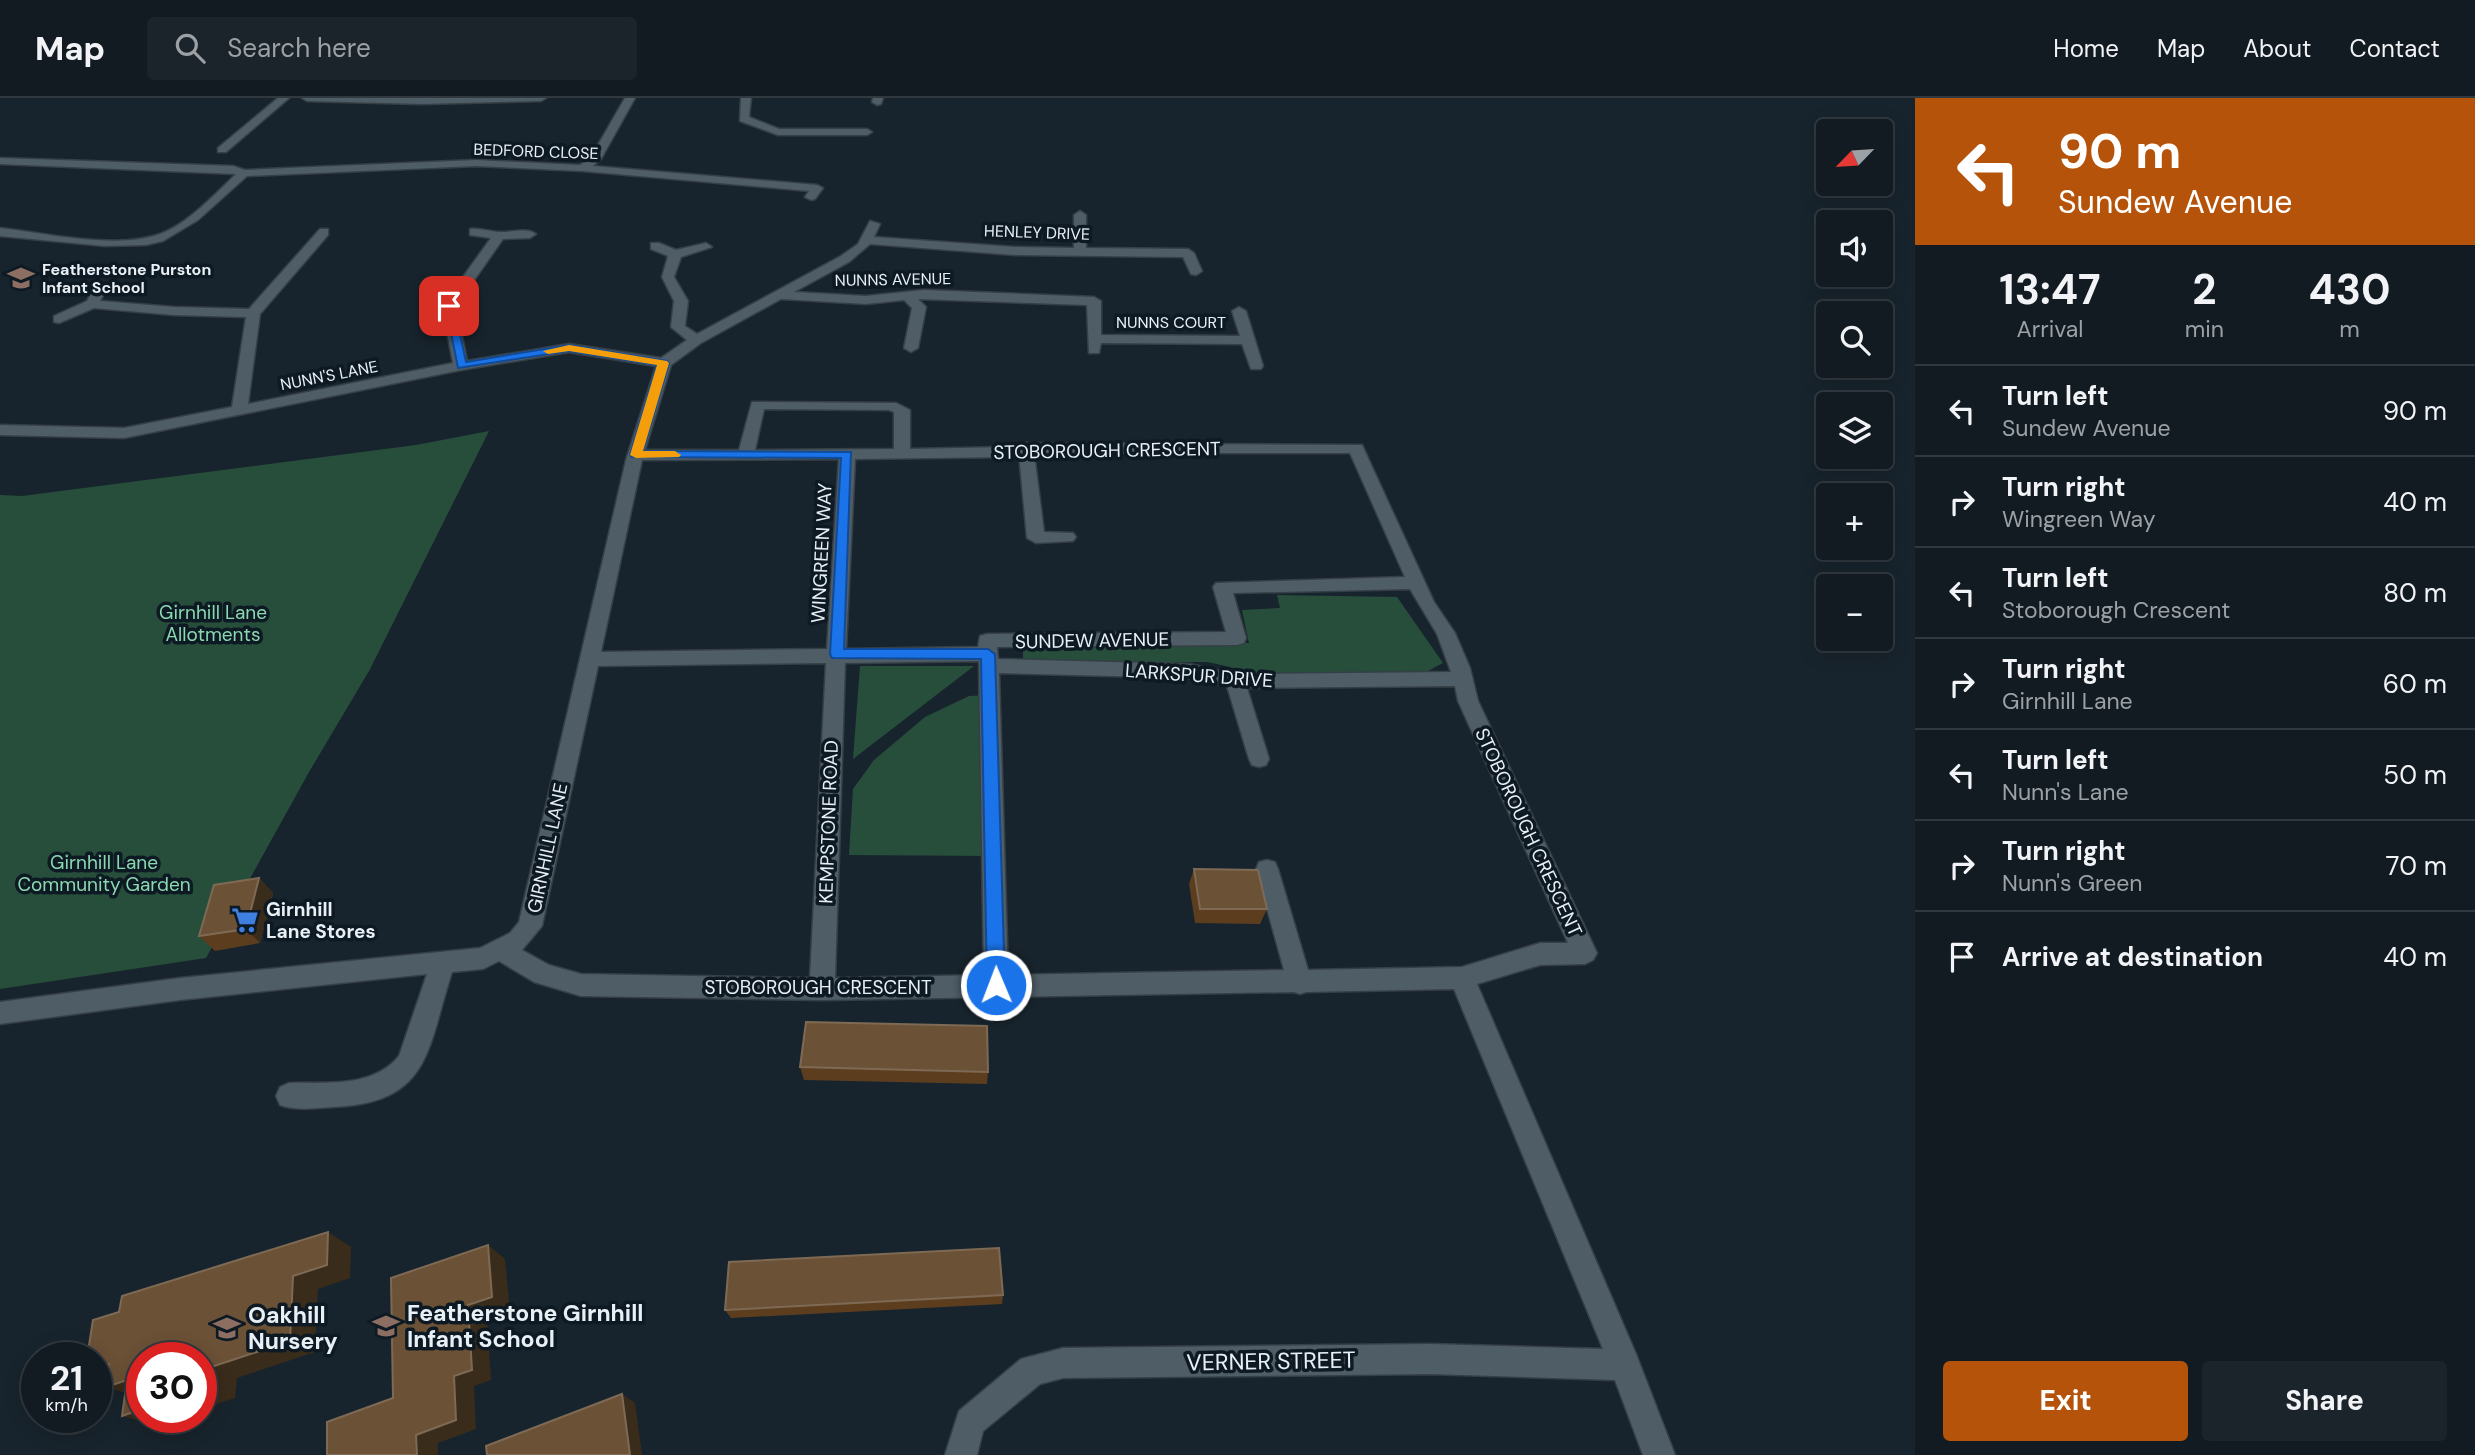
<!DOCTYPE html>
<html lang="en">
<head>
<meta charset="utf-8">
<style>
  body { margin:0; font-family:"DM Sans",sans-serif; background:#1b242a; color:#f1f3f6; height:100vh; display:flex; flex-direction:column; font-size:26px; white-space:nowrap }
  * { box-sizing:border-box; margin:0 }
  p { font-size:23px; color:#9ca1a5 }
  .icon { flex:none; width:38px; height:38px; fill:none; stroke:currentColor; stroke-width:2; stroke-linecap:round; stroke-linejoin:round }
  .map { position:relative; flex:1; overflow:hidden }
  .drawer { display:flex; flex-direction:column; background:#121b22; width:560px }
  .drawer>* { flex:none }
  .hud { background:#b45309; color:#fff; overflow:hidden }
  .needle { width:46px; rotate:245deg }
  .tools { position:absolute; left:1816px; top:21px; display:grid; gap:14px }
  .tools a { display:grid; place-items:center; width:77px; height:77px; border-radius:7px; background:#121b22; box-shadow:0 4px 18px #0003,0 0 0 2px #313940; font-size:35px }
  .speed { position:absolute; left:21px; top:1244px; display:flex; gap:14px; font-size:35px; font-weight:700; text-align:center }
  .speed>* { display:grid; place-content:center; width:91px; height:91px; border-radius:50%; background:#121b22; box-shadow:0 4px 18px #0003,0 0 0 2px #313940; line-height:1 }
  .speed small { font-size:18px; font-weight:400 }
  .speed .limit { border:10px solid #d22; background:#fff; color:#111 }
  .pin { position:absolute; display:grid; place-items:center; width:60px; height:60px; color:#fff; margin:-30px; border-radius:14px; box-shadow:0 4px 10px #0006 }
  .me { position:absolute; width:77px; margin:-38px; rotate:359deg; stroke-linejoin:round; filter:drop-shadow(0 0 5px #0008) }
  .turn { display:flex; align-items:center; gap:24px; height:147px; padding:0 28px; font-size:32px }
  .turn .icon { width:91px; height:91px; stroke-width:2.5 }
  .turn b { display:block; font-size:49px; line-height:60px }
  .eta { display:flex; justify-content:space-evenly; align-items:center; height:119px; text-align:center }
  .eta b { font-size:42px; font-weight:700; line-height:49px }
  .action { display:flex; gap:14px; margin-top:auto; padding:14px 28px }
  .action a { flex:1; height:80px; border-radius:7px; background:#b45309; color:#fff; font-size:28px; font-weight:700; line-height:80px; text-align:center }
  .action a+a { background:#1b242a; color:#f1f3f6 }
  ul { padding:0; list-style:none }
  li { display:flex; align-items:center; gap:21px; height:91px; padding:0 28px; border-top:2px solid #313940 }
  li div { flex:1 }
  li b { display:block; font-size:26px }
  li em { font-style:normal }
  header { display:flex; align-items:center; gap:42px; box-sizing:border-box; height:98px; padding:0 35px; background:#121b22; border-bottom:2px solid #313940 }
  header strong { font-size:33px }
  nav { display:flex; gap:38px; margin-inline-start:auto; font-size:24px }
  .search { width:490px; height:63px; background:#1b242a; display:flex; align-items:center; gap:18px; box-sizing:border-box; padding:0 24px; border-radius:7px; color:#9ca1a5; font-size:26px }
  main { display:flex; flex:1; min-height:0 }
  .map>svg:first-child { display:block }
  .green { fill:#274e3b }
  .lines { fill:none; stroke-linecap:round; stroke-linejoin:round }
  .minor-casing { stroke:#353f46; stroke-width:3 }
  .minor { fill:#4f5d67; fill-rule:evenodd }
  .wall { fill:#5c3e1f }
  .shaded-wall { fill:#3a2c1b }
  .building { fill:#6b5136; stroke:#7e6a54; stroke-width:2 }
  .route { fill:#1a73e8; stroke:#114b97; stroke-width:2 }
  .slow { fill:#f59e0b }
  .labels { text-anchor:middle; stroke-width:7; stroke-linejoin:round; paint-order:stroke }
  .far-street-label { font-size:16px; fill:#e8f0f6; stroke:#0e1a23 }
  .far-poi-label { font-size:16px; font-weight:bold; fill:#e8f0f6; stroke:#0e1a23; text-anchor:start }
  .street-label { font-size:19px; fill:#e8f0f6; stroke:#0e1a23 }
  .park-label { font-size:19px; fill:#8bd9b1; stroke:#0e1a23 }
  .poi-label { font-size:19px; font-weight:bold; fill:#e8f0f6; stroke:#0e1a23; text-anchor:start }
  .near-poi-label { font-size:23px; font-weight:bold; fill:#e8f0f6; stroke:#0e1a23; text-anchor:start }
  .near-street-label { font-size:23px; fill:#e8f0f6; stroke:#0e1a23 }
</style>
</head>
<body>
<header>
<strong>Map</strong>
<div class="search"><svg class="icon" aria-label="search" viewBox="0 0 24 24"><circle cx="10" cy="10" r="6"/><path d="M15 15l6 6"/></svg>Search here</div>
<nav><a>Home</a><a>Map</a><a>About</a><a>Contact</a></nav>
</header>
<main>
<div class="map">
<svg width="1915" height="1357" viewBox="0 0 1915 1357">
  <rect width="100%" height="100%" fill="#18242d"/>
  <g class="green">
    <path d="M489,333l-120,240 -60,101 -103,186 -206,31v-494l22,1 394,-51z"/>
    <path d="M1277,497l120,2 46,66 -15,8 -164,4 -56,-13h-185v-16l226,-3 -7,-33 38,-2z"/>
    <path d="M860,568h114l-121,93z"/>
    <path d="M989,597l4,161 -144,-1 4,-66 21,-29 51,-43 44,-21z"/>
  </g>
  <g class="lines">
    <defs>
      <g id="minor">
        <path d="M278,0h11l-63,54h-8v-4z"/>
        <path d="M302,0h244l-5,3 -120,3 -114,-3z"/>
        <path d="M625,0h10l-34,61 -8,7 224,19 6,3 -8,11 -4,1 -6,-3 4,-6 -227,-20 -106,-5 -229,10 -49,44 -35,21 -17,4 -41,1 -105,-10v-8c46,5 117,22 160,6 29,-11 54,-39 76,-60l-236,-10v-6l233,8 12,4 231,-10 104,5 11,-8z"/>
        <path d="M741,0h10l-2,19 30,12h88l5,3 -5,3h-89l-38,-14z"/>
        <path d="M873,0h10l-2,6 -4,1 -5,-3z"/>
        <path d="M1080,113l6,4v33l102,1 6,4 8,18 -6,4 -5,-1 -8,-17 -168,-2 -145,-11 -21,18 -55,30 72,4 58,-6 170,7 7,4v34l139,1 -8,-25 7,-4 7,4 17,55 -2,3h-10l-9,-25 -141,-1 -2,10h-10l-2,-48 -169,-6 8,8 -8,41 -7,4 -7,-4 8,-40 -8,-8 -38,4 -85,-5 -80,44 -30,22 -26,85h94l13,-48 144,1 14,7v39l98,-2 18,-4 336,2 72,157 21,31 15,35 8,33 119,252 -4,7 -8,4 -45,1 -63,19 159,370 39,101h-32l-28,-75 -185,-6 -367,4 -23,6 -57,47 -6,24h-32l14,-44 62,-52 42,-11 367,-4 173,5 -149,-360 -148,3 -6,2 -6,-2 -472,8 -241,-4 -47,-14 -35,-21 -16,8 -31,3c-25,77 -21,131 -119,135 -17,1 -37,4 -53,-2l-4,-9 4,-9 9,-4c38,-1 84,5 110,-27l28,-82 -247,26 -180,24v-22l180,-24 300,-30 30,-15 9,-11 107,-462 30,-94 -87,-14 -108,18 -337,68 -124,-3v-10l124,3 108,-21 14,-90 -72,-2 -80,-7 -35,15 -5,-1v-6l33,-15 7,-14 5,-1 7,4 -6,11 74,6 75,2 71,-80h8v6l-68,79 -12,90 205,-41 -11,-57 49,-68 -21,-3v-6c9,-1 18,2 28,3 12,1 28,-5 38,2l-6,4 -27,1 -47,67 11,55 102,-17 92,14 26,-18 -16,-13 3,-26 -12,-24 6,-21 -17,-7v-6h8l17,7 30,-7 6,4 -31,10 -7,20 14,24 -3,25 12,8 144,-78 17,-12 12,-23 10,3 -6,13 141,10 59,1v-33zM764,311l125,1 5,2v37l-139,1zM1034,355h316l55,124 -189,6 -3,4 13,45 -239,2 -7,2 -2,11 -132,2 9,-190 153,-2 11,-3 8,84 9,5 37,-2 3,-4 -3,-4 -29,-1zM839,361l-12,190 -226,3 41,-192zM1410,491l27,45 14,38 -216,2 -46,-10 -191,-5 -1,-12 240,-2 7,-2 2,-5 -13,-45zM979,563l5,314 -149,3 10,-315zM826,565l-16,315 -229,-4 -32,-9 -27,-15 20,-24 56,-260zM999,575l190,5 38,8 22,73 3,6 7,2 7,-2 3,-6 -22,-71 208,-2 3,15 110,242h-28l-78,24 -154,3 -30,-101 -3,-7 -8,-2 -8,2 -3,7 28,101 -276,5z"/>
      </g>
    </defs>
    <use href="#minor" class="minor-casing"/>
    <use href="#minor" class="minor"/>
  </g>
  <g class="wall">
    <path d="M1194,771l73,40 -7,15 -65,-1 -6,-39z"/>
    <path d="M259,780l14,15 -13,50 -45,8 -16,-15z"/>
    <path d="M800,969l188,5 -1,12 -183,-4z"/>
    <path d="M1003,1197l-1,9 -271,14 -6,-8z"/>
  </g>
  <g class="shaded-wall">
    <path d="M259,780l14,15 -13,50 -14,-14z"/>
    <path d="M328,1134l23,15 -1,31 -32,11 -3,63 -78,26 -2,20 -34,11v-19l7,-22 85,-92z"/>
    <path d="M488,1147l17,14 5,51 -23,8 4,62 -17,6 2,43 -38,14v12h-21l-1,-20 52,-130z"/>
    <path d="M109,1266l10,18 -23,-6v-8z"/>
    <path d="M127,1282l12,17 -33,-10z"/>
    <path d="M622,1296l13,9 7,52h-12z"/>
    <path d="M142,1311v9h34l-21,7 -33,-9z"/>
  </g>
  <g class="building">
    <path d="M1194,771l64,1 9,39h-67z"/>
    <path d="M259,780l-13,51 -47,7 15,-51z"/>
    <path d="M806,924l181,4 1,46 -188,-5z"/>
    <path d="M328,1134l-1,33 -34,11 -3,65 -82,27 -2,20 -5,2v-32h-59v51l-20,7 5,-36 -21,7 3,-23 -13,4v-10h-9l6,-38 26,-8 3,-16z"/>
    <path d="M488,1147l4,52 -24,8 4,65 -18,6 2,44 -40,15 1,20h-90v-33l66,-24 -2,-120z"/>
    <path d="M999,1150l4,47 -278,15 4,-48z"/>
    <path d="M622,1296l8,61h-143l-1,-9z"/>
  </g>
  <path class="route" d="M445,205l9,3 12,56 103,-17 98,16 2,2 -26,88 208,1 -7,197h144l7,5 10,331 -3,6 -6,2 -7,-2 -2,-6 -6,-326 -149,-1 -2,-4 11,-196 -209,-1 -2,-2 27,-90 -88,-14 -111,17z"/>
  <path class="slow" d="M569,247l98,16 2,2 -26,88h32l6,4 -2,2 -43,1 -6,-3 27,-90 -88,-14 -21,3 -5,-3z"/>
  <defs>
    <symbol id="school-bare" viewBox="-9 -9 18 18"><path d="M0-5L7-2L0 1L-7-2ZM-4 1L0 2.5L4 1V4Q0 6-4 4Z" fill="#8d6e63" stroke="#0e1a23" stroke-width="2.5" paint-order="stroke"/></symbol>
    <symbol id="supermarket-bare" viewBox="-9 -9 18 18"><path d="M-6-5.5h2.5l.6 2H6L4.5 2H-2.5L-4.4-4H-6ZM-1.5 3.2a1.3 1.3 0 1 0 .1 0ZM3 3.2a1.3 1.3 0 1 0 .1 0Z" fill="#3f7fe0" stroke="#0e1a23" stroke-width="2.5" paint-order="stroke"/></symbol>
  </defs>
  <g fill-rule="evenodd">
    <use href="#school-bare" x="2" y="161" width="38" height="38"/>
    <use href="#supermarket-bare" x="226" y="803" width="38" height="38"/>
    <use href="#school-bare" x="367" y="1209" width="38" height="38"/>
    <use href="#school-bare" x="208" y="1211" width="38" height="38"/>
  </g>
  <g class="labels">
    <g class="far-street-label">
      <text transform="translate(536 53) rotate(2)" y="6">BEDFORD CLOSE</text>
      <text transform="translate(1037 134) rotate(2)" y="6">HENLEY DRIVE</text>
      <text transform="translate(893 181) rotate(-1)" y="6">NUNNS AVENUE</text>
      <text x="1171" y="230">NUNNS COURT</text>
      <text transform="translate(329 277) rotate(-11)" y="6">NUNN'S LANE</text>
    </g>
    <g class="far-poi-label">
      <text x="42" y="177">Featherstone Purston<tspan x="42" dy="18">Infant School</tspan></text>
    </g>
    <g class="street-label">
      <text transform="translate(1107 352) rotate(-1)" y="7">STOBOROUGH CRESCENT</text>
      <text transform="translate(821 455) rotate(-87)" y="7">WINGREEN WAY</text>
      <text transform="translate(1092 542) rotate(-1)" y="7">SUNDEW AVENUE</text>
      <text transform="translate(1199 577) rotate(4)" y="7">LARKSPUR DRIVE</text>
      <text transform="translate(828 724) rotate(-88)" y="7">KEMPSTONE ROAD</text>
      <text transform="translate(1529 734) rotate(65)" y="7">STOBOROUGH CRESCENT</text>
      <text transform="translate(547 750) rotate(-78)" y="7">GIRNHILL LANE</text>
      <text x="818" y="896">STOBOROUGH CRESCENT</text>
    </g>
    <g class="park-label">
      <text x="213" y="521">Girnhill Lane<tspan x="213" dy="22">Allotments</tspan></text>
      <text x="104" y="771">Girnhill Lane<tspan x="104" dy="22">Community Garden</tspan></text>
    </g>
    <g class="poi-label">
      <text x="266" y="818">Girnhill<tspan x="266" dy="22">Lane Stores</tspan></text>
    </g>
    <g class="near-poi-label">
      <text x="407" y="1223">Featherstone Girnhill<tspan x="407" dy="26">Infant School</tspan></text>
      <text x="248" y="1225">Oakhill<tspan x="248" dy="26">Nursery</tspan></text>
    </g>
    <g class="near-street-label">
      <text transform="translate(1271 1263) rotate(-1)" y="8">VERNER STREET</text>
    </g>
  </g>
</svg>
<div class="tools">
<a><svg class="needle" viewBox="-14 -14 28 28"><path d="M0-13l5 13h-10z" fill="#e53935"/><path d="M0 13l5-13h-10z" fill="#9ca1a5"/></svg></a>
<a><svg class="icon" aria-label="sound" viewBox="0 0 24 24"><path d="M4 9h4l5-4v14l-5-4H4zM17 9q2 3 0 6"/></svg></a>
<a><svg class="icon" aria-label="search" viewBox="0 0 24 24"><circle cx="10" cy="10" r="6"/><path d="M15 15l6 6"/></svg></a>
<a><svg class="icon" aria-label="layers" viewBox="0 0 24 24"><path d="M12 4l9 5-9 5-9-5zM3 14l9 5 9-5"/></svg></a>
<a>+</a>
<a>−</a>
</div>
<div class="speed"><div>21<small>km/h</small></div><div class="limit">30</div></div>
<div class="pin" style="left:449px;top:208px;background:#d93025"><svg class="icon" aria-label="arrive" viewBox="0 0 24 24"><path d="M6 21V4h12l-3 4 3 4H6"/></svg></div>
<svg class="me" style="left:996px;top:887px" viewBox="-20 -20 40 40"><circle r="17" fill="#1a73e8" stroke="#fff" stroke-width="3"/><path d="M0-11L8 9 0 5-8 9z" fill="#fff"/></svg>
</div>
<section class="drawer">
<div class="hud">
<div class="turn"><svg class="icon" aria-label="left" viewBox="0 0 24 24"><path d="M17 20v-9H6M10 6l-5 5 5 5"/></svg><div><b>90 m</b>Sundew Avenue</div></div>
</div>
<div class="eta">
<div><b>13:47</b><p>Arrival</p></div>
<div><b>2</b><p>min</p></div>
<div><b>430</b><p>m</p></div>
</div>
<ul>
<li><svg class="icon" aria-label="left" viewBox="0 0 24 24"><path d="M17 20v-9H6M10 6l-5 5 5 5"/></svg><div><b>Turn left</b><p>Sundew Avenue</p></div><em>90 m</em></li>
<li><svg class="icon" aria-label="right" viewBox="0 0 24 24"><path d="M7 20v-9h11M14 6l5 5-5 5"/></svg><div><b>Turn right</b><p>Wingreen Way</p></div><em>40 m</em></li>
<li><svg class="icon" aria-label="left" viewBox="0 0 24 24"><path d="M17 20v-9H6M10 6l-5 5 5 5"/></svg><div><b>Turn left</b><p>Stoborough Crescent</p></div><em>80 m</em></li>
<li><svg class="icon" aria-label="right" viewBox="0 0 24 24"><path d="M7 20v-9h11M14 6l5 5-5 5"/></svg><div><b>Turn right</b><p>Girnhill Lane</p></div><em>60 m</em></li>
<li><svg class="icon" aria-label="left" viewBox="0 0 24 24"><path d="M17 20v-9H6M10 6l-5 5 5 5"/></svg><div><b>Turn left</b><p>Nunn's Lane</p></div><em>50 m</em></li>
<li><svg class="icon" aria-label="right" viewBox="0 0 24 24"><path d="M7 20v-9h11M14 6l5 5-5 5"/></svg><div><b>Turn right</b><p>Nunn's Green</p></div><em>70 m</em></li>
<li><svg class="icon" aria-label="arrive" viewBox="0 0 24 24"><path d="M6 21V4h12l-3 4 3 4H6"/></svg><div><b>Arrive at destination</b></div><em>40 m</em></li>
</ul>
<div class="action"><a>Exit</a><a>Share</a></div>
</section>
</main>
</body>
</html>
